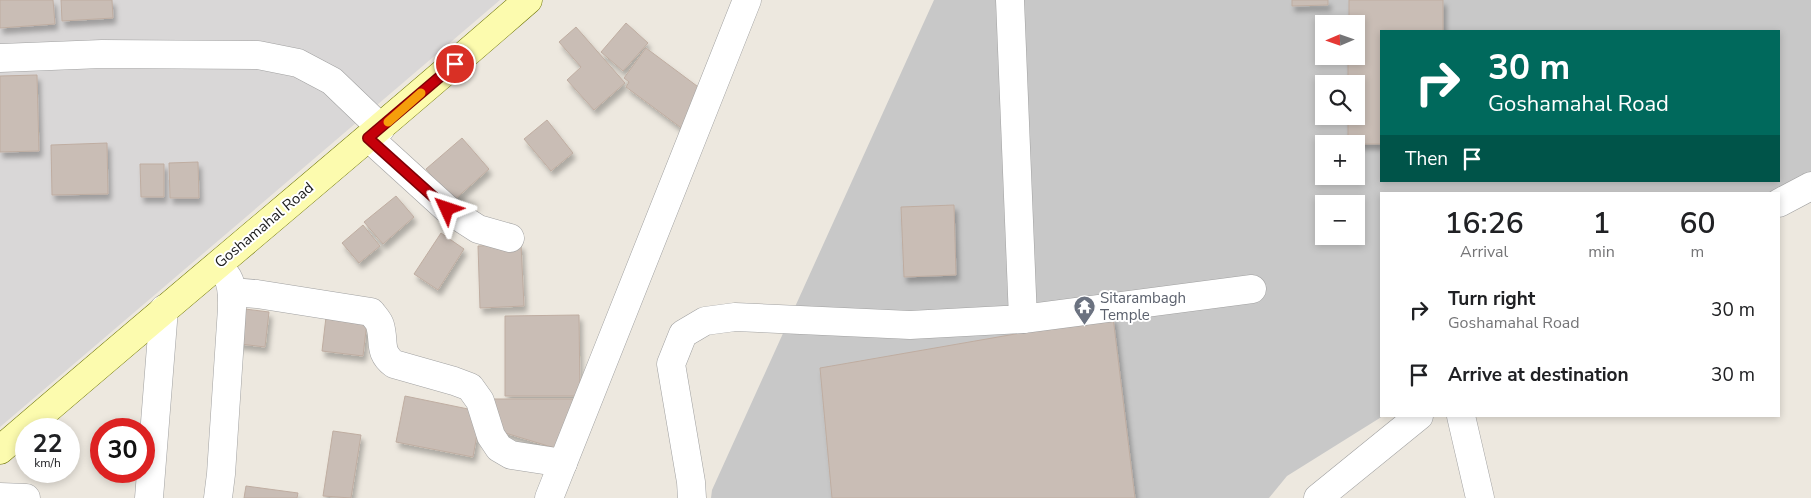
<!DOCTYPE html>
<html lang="en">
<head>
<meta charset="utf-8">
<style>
  body { margin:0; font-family:"Nunito Sans",sans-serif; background:#f6f6f6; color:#202124; height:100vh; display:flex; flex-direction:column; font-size:19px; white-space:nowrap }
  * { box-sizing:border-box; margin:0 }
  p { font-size:16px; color:#757577 }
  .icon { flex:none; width:28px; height:28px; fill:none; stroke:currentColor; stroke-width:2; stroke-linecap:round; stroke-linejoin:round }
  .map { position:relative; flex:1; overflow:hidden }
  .drawer { position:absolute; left:1380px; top:192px; width:400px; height:225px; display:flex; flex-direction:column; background:#fff; border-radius:0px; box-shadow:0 2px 8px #0003 }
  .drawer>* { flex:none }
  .banner { position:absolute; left:1380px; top:30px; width:400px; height:152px; border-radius:0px; box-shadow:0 2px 8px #0003; background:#00695c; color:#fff; overflow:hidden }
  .needle { width:32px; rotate:268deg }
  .controls { position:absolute; left:1315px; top:15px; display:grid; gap:10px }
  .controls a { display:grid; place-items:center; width:50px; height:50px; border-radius:0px; background:#fff; box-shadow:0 2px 8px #0003; font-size:25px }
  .speed { position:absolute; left:15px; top:418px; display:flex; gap:10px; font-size:25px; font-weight:700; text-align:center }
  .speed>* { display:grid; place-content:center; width:65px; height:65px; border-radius:50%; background:#fff; box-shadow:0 2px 8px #0003; line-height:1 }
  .speed small { font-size:12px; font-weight:400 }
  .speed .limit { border:8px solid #d22; background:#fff; color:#111 }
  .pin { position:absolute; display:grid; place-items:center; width:42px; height:42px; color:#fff; margin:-21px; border:2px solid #fff; border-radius:50%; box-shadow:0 1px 5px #0007 }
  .me { position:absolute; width:55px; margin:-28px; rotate:312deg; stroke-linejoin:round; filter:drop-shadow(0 0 4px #0008) }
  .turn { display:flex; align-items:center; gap:18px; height:105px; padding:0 25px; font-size:22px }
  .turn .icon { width:65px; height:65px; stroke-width:2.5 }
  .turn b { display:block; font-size:35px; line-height:42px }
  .then { display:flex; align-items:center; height:48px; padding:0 25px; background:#0003; gap:10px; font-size:19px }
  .eta { display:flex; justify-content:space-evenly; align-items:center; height:85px; text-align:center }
  .eta b { font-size:30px; font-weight:600; line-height:35px }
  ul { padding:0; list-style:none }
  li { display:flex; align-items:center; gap:15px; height:65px; padding:0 25px }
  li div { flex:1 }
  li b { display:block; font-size:19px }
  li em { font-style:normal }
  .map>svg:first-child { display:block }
  .residential { fill:#d9d7d7 }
  .religious { fill:#c8c8c8; fill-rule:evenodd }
  .building { fill:#c9bdb5; stroke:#bfada1; filter:url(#shadow) }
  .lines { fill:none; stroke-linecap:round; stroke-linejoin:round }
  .minor-casing { stroke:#a1a1a1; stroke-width:29 }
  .tertiary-casing { stroke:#a1a1a1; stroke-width:29 }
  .secondary-casing { stroke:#6c7300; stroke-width:29 }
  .minor { stroke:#fff; stroke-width:28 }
  .tertiary { stroke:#fff; stroke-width:28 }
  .secondary { stroke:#fcfbae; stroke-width:28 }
  .route-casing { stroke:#800006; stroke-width:12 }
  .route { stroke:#c5000a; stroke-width:9 }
  .slow { stroke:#f59e0b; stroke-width:9 }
  .labels { text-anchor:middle; stroke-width:4; stroke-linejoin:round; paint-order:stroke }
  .street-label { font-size:15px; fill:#1a1a1a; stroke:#fff }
  .worship-label { font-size:15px; fill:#5b616d; stroke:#fff; text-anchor:start }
</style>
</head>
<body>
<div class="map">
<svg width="1811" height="498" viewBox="0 0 1811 498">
  <defs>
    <filter id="shadow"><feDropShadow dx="3" dy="5.5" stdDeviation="2.5" flood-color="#0004"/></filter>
  </defs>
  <rect width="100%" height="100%" fill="#ede8df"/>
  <path class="residential" d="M0,0h500l-500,427z"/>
  <path class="religious" d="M934,0h877v185l-32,9h-398v222h2l-96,60 -18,22h-558l1,-8zM1324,24h32v32h-32zM1381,31h398v150h-398zM1324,84h32v32h-32zM1324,144h32v32h-32zM1324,204h32v32h-32z"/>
  <g class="building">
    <path d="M0,0h53l2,24 -55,4z"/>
    <path d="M61,0h51l1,18 -51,3z"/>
    <path d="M1292,0h36v5l-36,1z"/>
    <path d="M1349,0h94v31h-62v113h-33v-28h8v-32h-8v-28h8v-32h-7z"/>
    <path d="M626,23l22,20 -25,28 -22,-19z"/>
    <path d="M576,27l49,56 -31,27 -27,-30 14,-13 -22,-25z"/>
    <path d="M646,48l63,47 -25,35 -58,-43 3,-5 -5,-4z"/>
    <path d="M37,75l2,76 -39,1v-76z"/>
    <path d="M547,120l26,33 -22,18 -27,-32z"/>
    <path d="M462,138l27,31 -36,32 -27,-32z"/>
    <path d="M107,143l1,51 -56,1 -1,-50z"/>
    <path d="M198,162l1,36h-29l-1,-35z"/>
    <path d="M140,164h24v33h-23z"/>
    <path d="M396,196l18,21 -31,27 -19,-22z"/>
    <path d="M954,205l2,70 -52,2 -3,-70z"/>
    <path d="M363,225l17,21 -21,17 -17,-20z"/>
    <path d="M441,233l23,16 -26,41 -24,-16z"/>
    <path d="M521,244l3,62 -44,2 -2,-62z"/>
    <path d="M237,308l32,4 -4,35 -33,-4z"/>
    <path d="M579,315l1,81h-75v-80z"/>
    <path d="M326,317l41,5 -4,34 -41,-5z"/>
    <path d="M1113,317l22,181h-303l-12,-130z"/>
    <path d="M405,396l68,14 5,19 -5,28 -77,-15z"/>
    <path d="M491,399h82l6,10 -21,40 -56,-17z"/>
    <path d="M333,431l28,4 -10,63 -28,-2z"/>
    <path d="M246,486l52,7 -1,5h-53z"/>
  </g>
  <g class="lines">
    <defs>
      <g id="minor">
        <path d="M0,58l102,-4 156,1 40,8 34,18 49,47"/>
        <path d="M369,138l78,71 31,20 32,9"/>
        <path d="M232,292l25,2 114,18c3,4 8,9 9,13 5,17 -2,27 14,39l60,17 16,6 10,14 11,35 8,12 12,7 52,8"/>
        <path d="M1023,319l229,-30"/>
        <path d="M1461,416l19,82"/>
        <path d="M0,497l26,1"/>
        <path d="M149,498l15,-189"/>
        <path d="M218,498l3,-24 11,-166c0,-11 1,-24 -6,-33"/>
        <path d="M549,498l198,-498"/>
        <path d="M692,498l-1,-16 -20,-118 12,-30 22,-13 30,-4 175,8 113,-6 -13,-319"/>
      </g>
      <g id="tertiary">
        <path d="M1779,203l32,-17"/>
        <path d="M1318,498l101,-82"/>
      </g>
      <path id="secondary" d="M0,450c175,-151 354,-298 528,-450"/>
    </defs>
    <use href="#minor" class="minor-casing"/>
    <use href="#tertiary" class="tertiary-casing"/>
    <use href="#secondary" class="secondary-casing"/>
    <use href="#minor" class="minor"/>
    <use href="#tertiary" class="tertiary"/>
    <use href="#secondary" class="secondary"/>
  </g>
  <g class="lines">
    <defs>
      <path id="route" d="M447,209l-79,-71 87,-74"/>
    </defs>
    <use href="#route" class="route-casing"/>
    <use href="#route" class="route"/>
    <path class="slow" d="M388,122l33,-29"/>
  </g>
  <defs>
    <symbol id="temple-pin" viewBox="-11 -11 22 30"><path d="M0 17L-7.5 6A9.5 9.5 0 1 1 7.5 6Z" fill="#6b7280" stroke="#fff"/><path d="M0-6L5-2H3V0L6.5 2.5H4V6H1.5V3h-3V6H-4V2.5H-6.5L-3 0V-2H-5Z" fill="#fff"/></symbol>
  </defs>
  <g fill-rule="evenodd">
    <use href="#temple-pin" x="1072" y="294" width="25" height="34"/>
  </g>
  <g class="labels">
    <g class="street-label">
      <text transform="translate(264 225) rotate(-40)" y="5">Goshamahal Road</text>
    </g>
    <g class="worship-label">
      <text x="1100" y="303">Sitarambagh<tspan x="1100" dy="17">Temple</tspan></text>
    </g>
  </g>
</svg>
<div class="controls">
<a><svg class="needle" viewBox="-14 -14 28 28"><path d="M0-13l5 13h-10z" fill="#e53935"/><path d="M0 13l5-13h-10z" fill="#757577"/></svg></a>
<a><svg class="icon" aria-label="search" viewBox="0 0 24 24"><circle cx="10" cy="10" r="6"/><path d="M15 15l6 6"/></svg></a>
<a>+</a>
<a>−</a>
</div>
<div class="speed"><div>22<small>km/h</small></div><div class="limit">30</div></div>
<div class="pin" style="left:455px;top:64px;background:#d93025"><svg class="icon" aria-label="arrive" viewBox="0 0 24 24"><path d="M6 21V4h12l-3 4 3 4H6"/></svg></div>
<svg class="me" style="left:447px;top:209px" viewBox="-20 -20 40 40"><path d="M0-17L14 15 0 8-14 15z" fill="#c5000a" stroke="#fff" stroke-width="4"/></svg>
<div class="banner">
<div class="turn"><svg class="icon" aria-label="right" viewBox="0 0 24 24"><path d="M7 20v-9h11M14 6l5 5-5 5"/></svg><div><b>30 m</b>Goshamahal Road</div></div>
<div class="then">Then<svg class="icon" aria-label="arrive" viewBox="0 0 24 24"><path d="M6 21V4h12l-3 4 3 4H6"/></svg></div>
</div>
<section class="drawer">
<div class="eta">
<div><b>16:26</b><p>Arrival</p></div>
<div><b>1</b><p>min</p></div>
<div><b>60</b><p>m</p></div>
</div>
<ul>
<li><svg class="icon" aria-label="right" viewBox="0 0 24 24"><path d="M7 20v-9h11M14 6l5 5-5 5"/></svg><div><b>Turn right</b><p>Goshamahal Road</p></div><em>30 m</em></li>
<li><svg class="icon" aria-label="arrive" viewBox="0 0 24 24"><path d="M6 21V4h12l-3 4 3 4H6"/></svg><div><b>Arrive at destination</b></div><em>30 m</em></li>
</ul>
</section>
</div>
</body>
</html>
